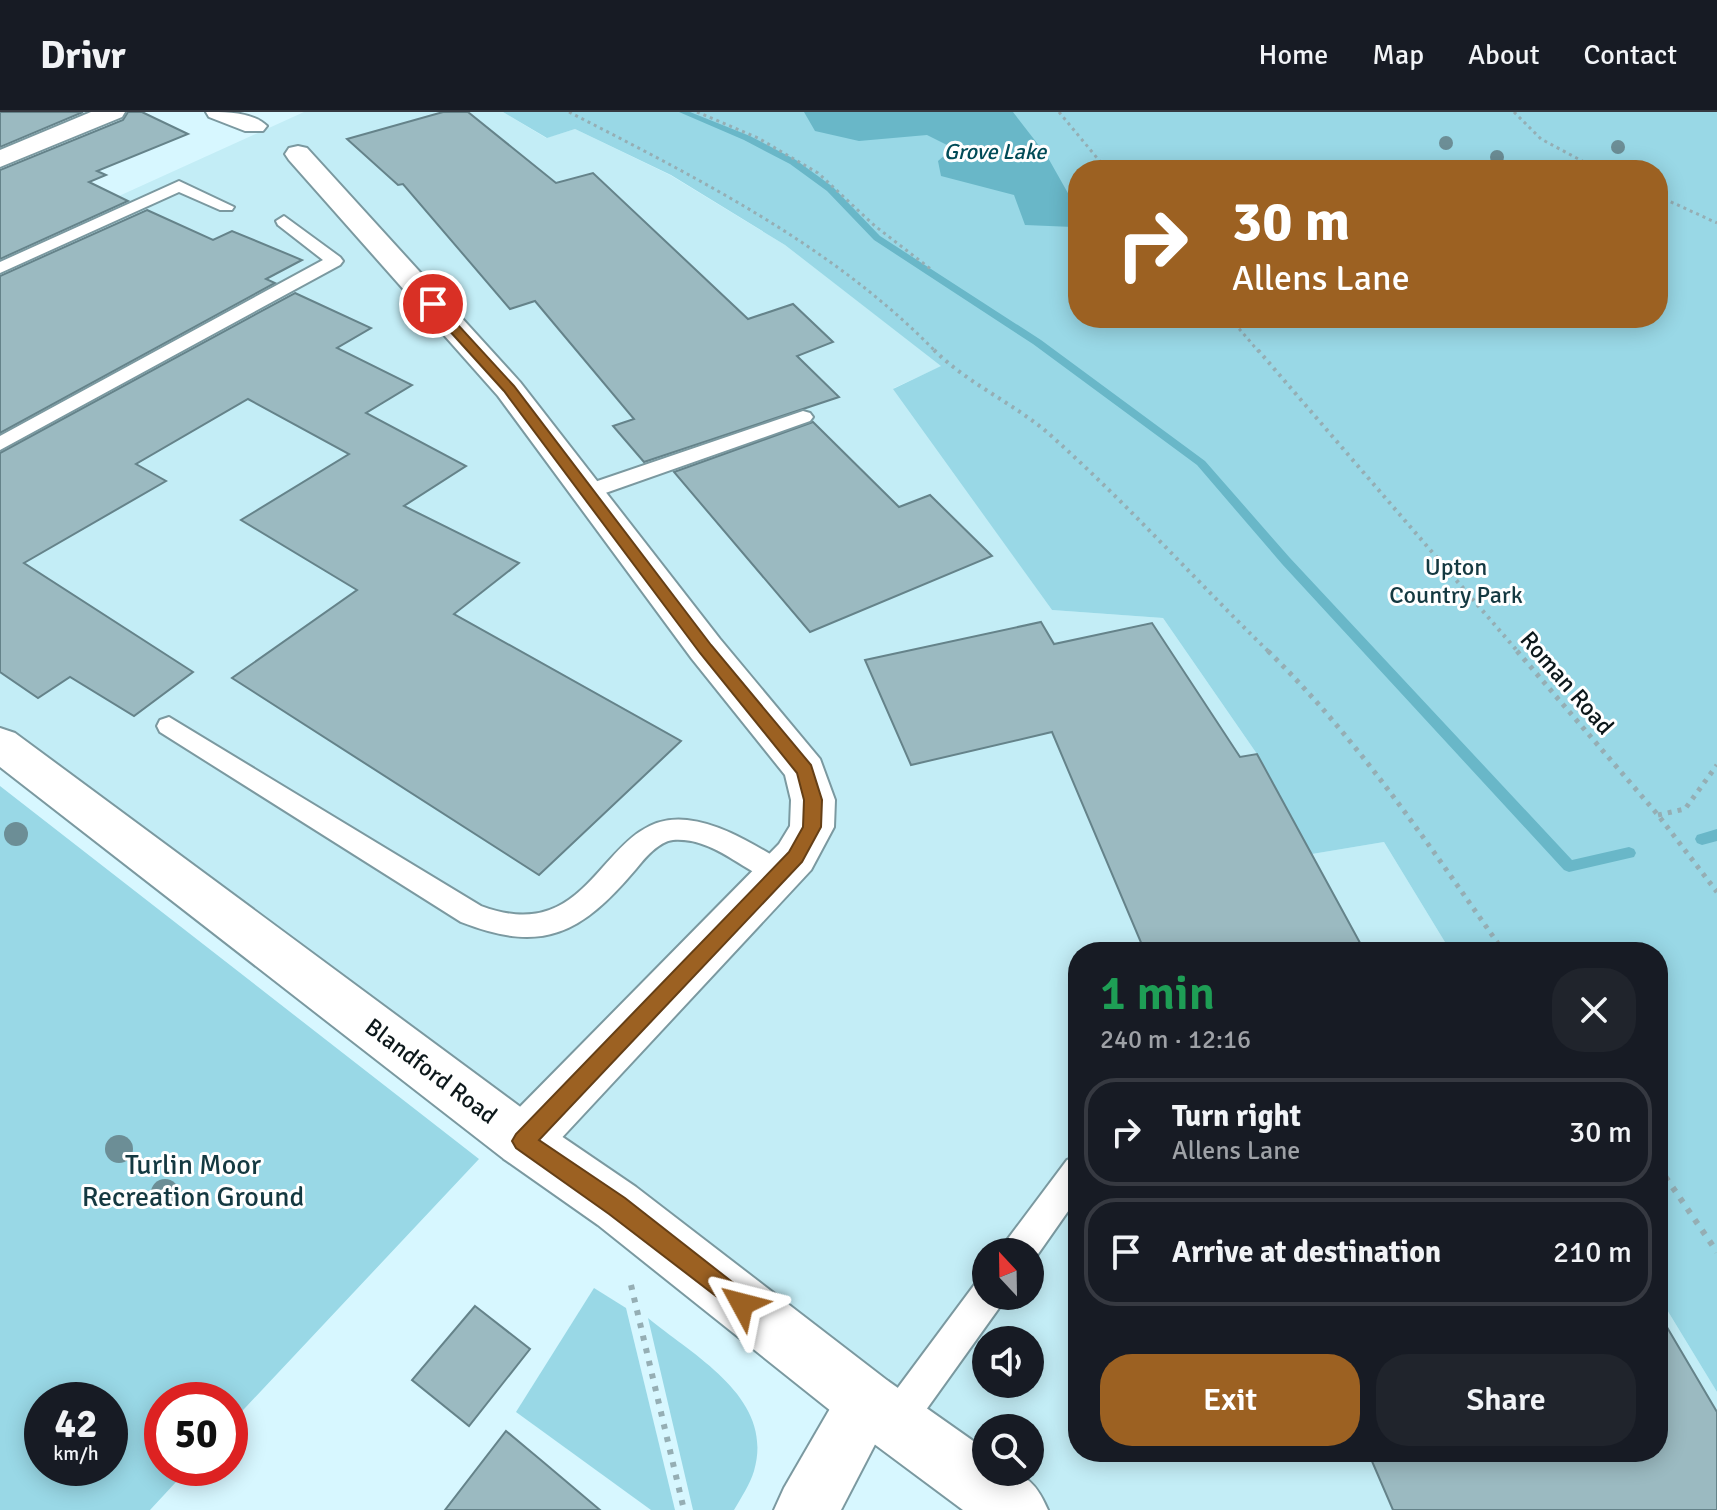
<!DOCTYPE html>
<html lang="en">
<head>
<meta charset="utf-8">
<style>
  body { margin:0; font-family:Signika,sans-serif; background:#20242c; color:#f1f3f6; height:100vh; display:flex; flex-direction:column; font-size:30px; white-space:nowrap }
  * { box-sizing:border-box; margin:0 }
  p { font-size:26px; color:#9ea1a6 }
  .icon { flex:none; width:44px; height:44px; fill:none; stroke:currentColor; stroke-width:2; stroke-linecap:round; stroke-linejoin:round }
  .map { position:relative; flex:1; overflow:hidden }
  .sheet { position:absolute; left:1068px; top:830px; width:600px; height:520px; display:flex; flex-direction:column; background:#171b24; border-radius:32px; box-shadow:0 4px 20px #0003 }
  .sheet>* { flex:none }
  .hud { position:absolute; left:1068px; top:48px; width:600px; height:168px; border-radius:32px; box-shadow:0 4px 20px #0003; background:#9c6122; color:#fff; overflow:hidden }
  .needle { width:52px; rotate:338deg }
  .fabs { position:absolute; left:972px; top:1126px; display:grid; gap:16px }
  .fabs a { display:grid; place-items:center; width:72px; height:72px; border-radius:50%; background:#171b24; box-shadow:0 4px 20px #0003; font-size:40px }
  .speed { position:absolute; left:24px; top:1270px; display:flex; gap:16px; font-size:40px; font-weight:700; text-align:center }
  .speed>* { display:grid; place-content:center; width:104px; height:104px; border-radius:50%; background:#171b24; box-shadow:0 4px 20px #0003; line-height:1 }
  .speed small { font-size:20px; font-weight:400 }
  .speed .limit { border:12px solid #d22; background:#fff; color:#111 }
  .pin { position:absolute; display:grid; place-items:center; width:68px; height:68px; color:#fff; margin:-34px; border:4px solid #fff; border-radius:50%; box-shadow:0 2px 8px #0007 }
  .me { position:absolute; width:88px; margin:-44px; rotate:308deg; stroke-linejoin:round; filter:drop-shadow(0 0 6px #0008) }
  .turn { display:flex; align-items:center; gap:28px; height:168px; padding:0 32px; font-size:36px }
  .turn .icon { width:104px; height:104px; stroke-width:2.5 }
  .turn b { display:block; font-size:56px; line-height:68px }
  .round { display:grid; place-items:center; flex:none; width:84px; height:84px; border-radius:32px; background:#20242c }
  .head { display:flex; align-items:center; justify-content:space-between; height:136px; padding:0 32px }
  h1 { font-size:48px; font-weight:600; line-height:60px; color:#1e9e55 }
  .primary-button { display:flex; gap:16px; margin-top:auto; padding:16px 32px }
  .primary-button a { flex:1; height:92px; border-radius:32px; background:#9c6122; color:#fff; font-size:32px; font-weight:600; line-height:92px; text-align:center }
  .primary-button a+a { background:#20242c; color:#f1f3f6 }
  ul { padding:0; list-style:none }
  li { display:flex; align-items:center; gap:24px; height:108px; margin:0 16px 12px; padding:0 16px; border:4px solid #363941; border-radius:32px }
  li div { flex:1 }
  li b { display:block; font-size:30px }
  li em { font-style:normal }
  header { display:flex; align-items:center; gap:48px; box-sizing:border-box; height:112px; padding:0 40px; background:#171b24; border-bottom:2px solid #363941 }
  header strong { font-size:38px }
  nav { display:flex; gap:44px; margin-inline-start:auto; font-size:28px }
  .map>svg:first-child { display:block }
  .built { fill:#c3edf6; fill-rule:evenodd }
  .green { fill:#99d8e6; fill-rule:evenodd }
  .water { fill:#69b7c8 }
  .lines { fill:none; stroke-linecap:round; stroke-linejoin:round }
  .stream { fill:#69b7c8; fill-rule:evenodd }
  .building { fill:#9bbac1; stroke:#65838a; stroke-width:2 }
  .service-casing { stroke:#7b99a0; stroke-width:4 }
  .minor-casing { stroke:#7b99a0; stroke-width:4 }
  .secondary-casing { stroke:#7b99a0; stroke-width:4 }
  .path-far3 { stroke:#95aeb4; stroke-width:3; stroke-dasharray:3 4; stroke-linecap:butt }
  .path-far2 { stroke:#95aeb4; stroke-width:4; stroke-dasharray:3 5; stroke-linecap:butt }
  .path-far1 { stroke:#95aeb4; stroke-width:5; stroke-dasharray:4 6; stroke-linecap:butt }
  .path { stroke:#95aeb4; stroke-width:6; stroke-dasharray:5 8; stroke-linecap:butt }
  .service { fill:#fff; fill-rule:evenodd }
  .minor { fill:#fff; fill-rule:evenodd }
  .secondary { fill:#fff; fill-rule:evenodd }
  .tree { fill:#6c8e96 }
  .route { fill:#9c6122; stroke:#653f16; stroke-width:2 }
  .labels { text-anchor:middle; stroke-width:6; stroke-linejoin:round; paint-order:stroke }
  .far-water-label { font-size:22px; font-style:italic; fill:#004b57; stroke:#fff }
  .park-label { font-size:24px; fill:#143941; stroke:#fff }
  .street-label { font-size:24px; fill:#0d181b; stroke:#fff }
  .near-park-label { font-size:28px; fill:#143941; stroke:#fff }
</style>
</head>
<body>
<header>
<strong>Drivr</strong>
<nav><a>Home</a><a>Map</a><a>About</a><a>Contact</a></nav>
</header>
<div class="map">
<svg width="1717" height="1398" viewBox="0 0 1717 1398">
  <rect width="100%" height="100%" fill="#d7f7ff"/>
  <path class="built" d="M304,0h199l43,26 29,-9 95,46 115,70 157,121 -48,22 158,222 111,8 94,136 55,100 72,-12 67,110h-373v500h580v-157l59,97v118h-701l-1016,-766v-494zM986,1140h44v44h-44zM986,1228h44v44h-44zM986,1316h44v44h-44z"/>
  <g class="green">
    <path d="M503,0h1214v1280l-59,-97v-343h-207l-67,-110 -72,12 -55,-100 -94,-136 -111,-8 -159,-221 48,-23 -156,-121 -114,-70 -96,-46 -28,9zM1078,58h580v148h-580z"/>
    <path d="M0,674l479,373 -249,265v-24h-68v68h27l-39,42h-150zM42,1288h68v68h-68z"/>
    <path d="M594,1176l32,20 49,202h-24l-135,-98z"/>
    <path d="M648,1206c47,39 127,80 106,153 -4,13 -13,27 -20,39h-41z"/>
  </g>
  <path class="water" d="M804,0h209l34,44 22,39 4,32 -48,-2 -11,-30 -73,-19 -3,-15 15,-13 -26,-13 -68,6 -44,-10z"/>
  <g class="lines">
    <g class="stream">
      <path d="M679,0h11l60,24 46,24 37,27 47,49 161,104 164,121 85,97 282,302 57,-13 5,2 2,4 -2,4 -65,15 -5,-2 -282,-306 -85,-99 -164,-121 -159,-104 -47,-49 -37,-27 -46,-24z"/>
      <path d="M1717,717v12l-15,4 -5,-2 -2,-4 2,-4z"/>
    </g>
  </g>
  <g class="building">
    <path d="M0,0h83l-83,35z"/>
    <path d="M128,0h14l46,22 -91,37 9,4 -17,7 39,19 -128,58v-89l123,-50z"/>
    <path d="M443,0h25l88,71 37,-10 155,146 45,-15 40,38 -36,14 42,41 -195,65 -31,-36 21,-7 -99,-118 -25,8 -107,-125 -5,1 -51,-46z"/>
    <path d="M147,98l66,30 19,-9 70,29 -36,19 9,4 -275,150v-157z"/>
    <path d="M295,181l76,35 -34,20 75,37 -46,28 100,53 -62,40 115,57 -65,51 227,127 -142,134 -307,-197 125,-88 -116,-70 108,-66 -101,-55 -112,65 30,17 -142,82 169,109 -59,44 -64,-39 -32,21 -38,-26v-219z"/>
    <path d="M813,310l86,85 31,-12 62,61 -182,76 -136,-160z"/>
    <path d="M1041,510l13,22 98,-21 88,134 17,-3 108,198h-220l-93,-220 -141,33 -46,-105z"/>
    <path d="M475,1194l55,43 -61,77 -57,-46z"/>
    <path d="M1658,1200l59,100v98h-324l-25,-58h290z"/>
    <path d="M506,1319l36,30 58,49h-155z"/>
  </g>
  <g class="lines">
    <defs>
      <g id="service">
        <path d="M179,69l55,26 -2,3h-12l-41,-18 -179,81v-11z"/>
        <path d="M284,104l56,41 3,4 -3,4 -340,185v-14l323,-176 -45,-35 -2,-4z"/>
        <path d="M803,299l7,2 3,4 -3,4 -216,76h-14l-3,-5 3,-5z"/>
        <path d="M169,605l312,189c117,44 119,-96 206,-86 37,4 70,27 102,45l3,8 -3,8 -10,3c-36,-12 -65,-47 -106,-44 -15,2 -28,18 -37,29 -55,65 -93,85 -175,53l-301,-190 -3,-6 3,-6z"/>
        <path d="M1078,1044v41l-47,67 -1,-12h-28l5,-12 60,-80z"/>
        <path d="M986,1168v16h18l-5,12 -91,127 -13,5 -13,-5 -5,-13 5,-13 93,-125z"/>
      </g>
      <g id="minor">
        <path d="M91,0h34l-3,5 -122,50v-17z"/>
        <path d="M206,0c20,0 47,0 61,14l-4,5h-18l-36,-14z"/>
        <path d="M298,34l9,2 213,234 200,257 100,120 15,41 -1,27 -23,43 -269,289 -19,7 -19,-7 -7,-18 7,-18 275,-279 11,-18 1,-26 -6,-25 -93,-116 -194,-263 -209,-236 -4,-6 4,-6z"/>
        <path d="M867,1260l21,9 9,21 -56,108h-67l10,-22 62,-107z"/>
      </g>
      <path id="secondary" d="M0,616l15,5 527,390 94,64 252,194 98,69v22c36,0 47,4 62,38h-85l-117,-87 -248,-198 -94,-66 -504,-392z"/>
    </defs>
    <use href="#service" class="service-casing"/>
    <use href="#minor" class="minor-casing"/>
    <use href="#secondary" class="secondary-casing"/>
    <g class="path-far3">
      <path d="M569,0c130,67 264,134 367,240"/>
      <path d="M697,0l61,26 60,35 57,53 57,44"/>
      <path d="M1059,0l48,58"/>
      <path d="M1514,0l27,27 58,31"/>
      <path d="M1658,84l59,27"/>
      <path d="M1230,206l29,34"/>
    </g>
    <g class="path-far2">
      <path d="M934,238c33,33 79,53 114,83 78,69 147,147 222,220"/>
      <path d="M1258,238l261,303"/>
    </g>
    <g class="path-far1">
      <path d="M1268,539c92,90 162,196 236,301"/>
      <path d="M1517,539l141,164 59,77"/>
      <path d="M1658,703l27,-6 32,-44"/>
    </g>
    <g class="path">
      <path d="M1658,1054l59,86"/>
      <path d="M631,1173l53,225"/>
    </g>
    <use href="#service" class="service"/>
    <use href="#minor" class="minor"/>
    <use href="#secondary" class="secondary"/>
  </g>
  <g class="tree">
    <circle cx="1446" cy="31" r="7"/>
    <circle cx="1618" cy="35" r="7"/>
    <circle cx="1497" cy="45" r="7"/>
    <circle cx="16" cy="722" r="12"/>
    <circle cx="119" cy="1037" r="14"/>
    <circle cx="165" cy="1081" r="14"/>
  </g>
  <path class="route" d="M428,190h9l77,84 197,259 100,120 11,35 -1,27 -19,35 -263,278 86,58 125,98 4,8 -4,8 -8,4 -133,-102 -93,-66 -4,-7 4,-7 273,-282 14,-25 1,-27 -7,-27 -97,-120 -196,-262 -76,-84z"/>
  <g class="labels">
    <g class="far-water-label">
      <text x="995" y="47">Grove Lake</text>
    </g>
    <g class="park-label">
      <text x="1456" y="463">Upton<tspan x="1456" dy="28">Country Park</tspan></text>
    </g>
    <g class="street-label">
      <text transform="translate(1567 571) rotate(49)" y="8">Roman Road</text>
      <text transform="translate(431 959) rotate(37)" y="8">Blandford Road</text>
    </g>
    <g class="near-park-label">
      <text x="193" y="1062">Turlin Moor<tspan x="193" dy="32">Recreation Ground</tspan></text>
    </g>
  </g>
</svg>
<div class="fabs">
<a><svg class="needle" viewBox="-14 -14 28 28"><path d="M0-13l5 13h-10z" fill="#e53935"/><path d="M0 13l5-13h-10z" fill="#9ea1a6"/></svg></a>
<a><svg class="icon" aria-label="sound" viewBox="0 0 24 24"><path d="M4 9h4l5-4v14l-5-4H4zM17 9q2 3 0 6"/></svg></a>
<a><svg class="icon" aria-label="search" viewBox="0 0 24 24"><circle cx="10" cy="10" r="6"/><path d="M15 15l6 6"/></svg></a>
</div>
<div class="speed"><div>42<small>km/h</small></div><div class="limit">50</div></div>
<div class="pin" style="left:433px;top:192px;background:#d93025"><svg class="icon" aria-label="arrive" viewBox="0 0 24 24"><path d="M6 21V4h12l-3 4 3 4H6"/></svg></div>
<svg class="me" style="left:742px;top:1192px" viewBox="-20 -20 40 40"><path d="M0-17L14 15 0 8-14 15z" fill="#9c6122" stroke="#fff" stroke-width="4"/></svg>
<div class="hud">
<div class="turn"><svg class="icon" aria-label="right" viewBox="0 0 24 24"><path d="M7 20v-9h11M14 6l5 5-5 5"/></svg><div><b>30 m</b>Allens Lane</div></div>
</div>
<section class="sheet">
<div class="head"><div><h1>1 min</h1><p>240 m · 12:16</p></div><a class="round"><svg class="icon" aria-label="close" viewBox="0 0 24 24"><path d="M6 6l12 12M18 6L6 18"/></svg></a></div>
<ul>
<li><svg class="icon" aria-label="right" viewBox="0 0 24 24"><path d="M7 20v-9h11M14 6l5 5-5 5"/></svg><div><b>Turn right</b><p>Allens Lane</p></div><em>30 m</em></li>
<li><svg class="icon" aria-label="arrive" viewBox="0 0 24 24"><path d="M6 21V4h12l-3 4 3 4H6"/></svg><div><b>Arrive at destination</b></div><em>210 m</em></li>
</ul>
<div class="primary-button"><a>Exit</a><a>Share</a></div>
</section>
</div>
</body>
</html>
